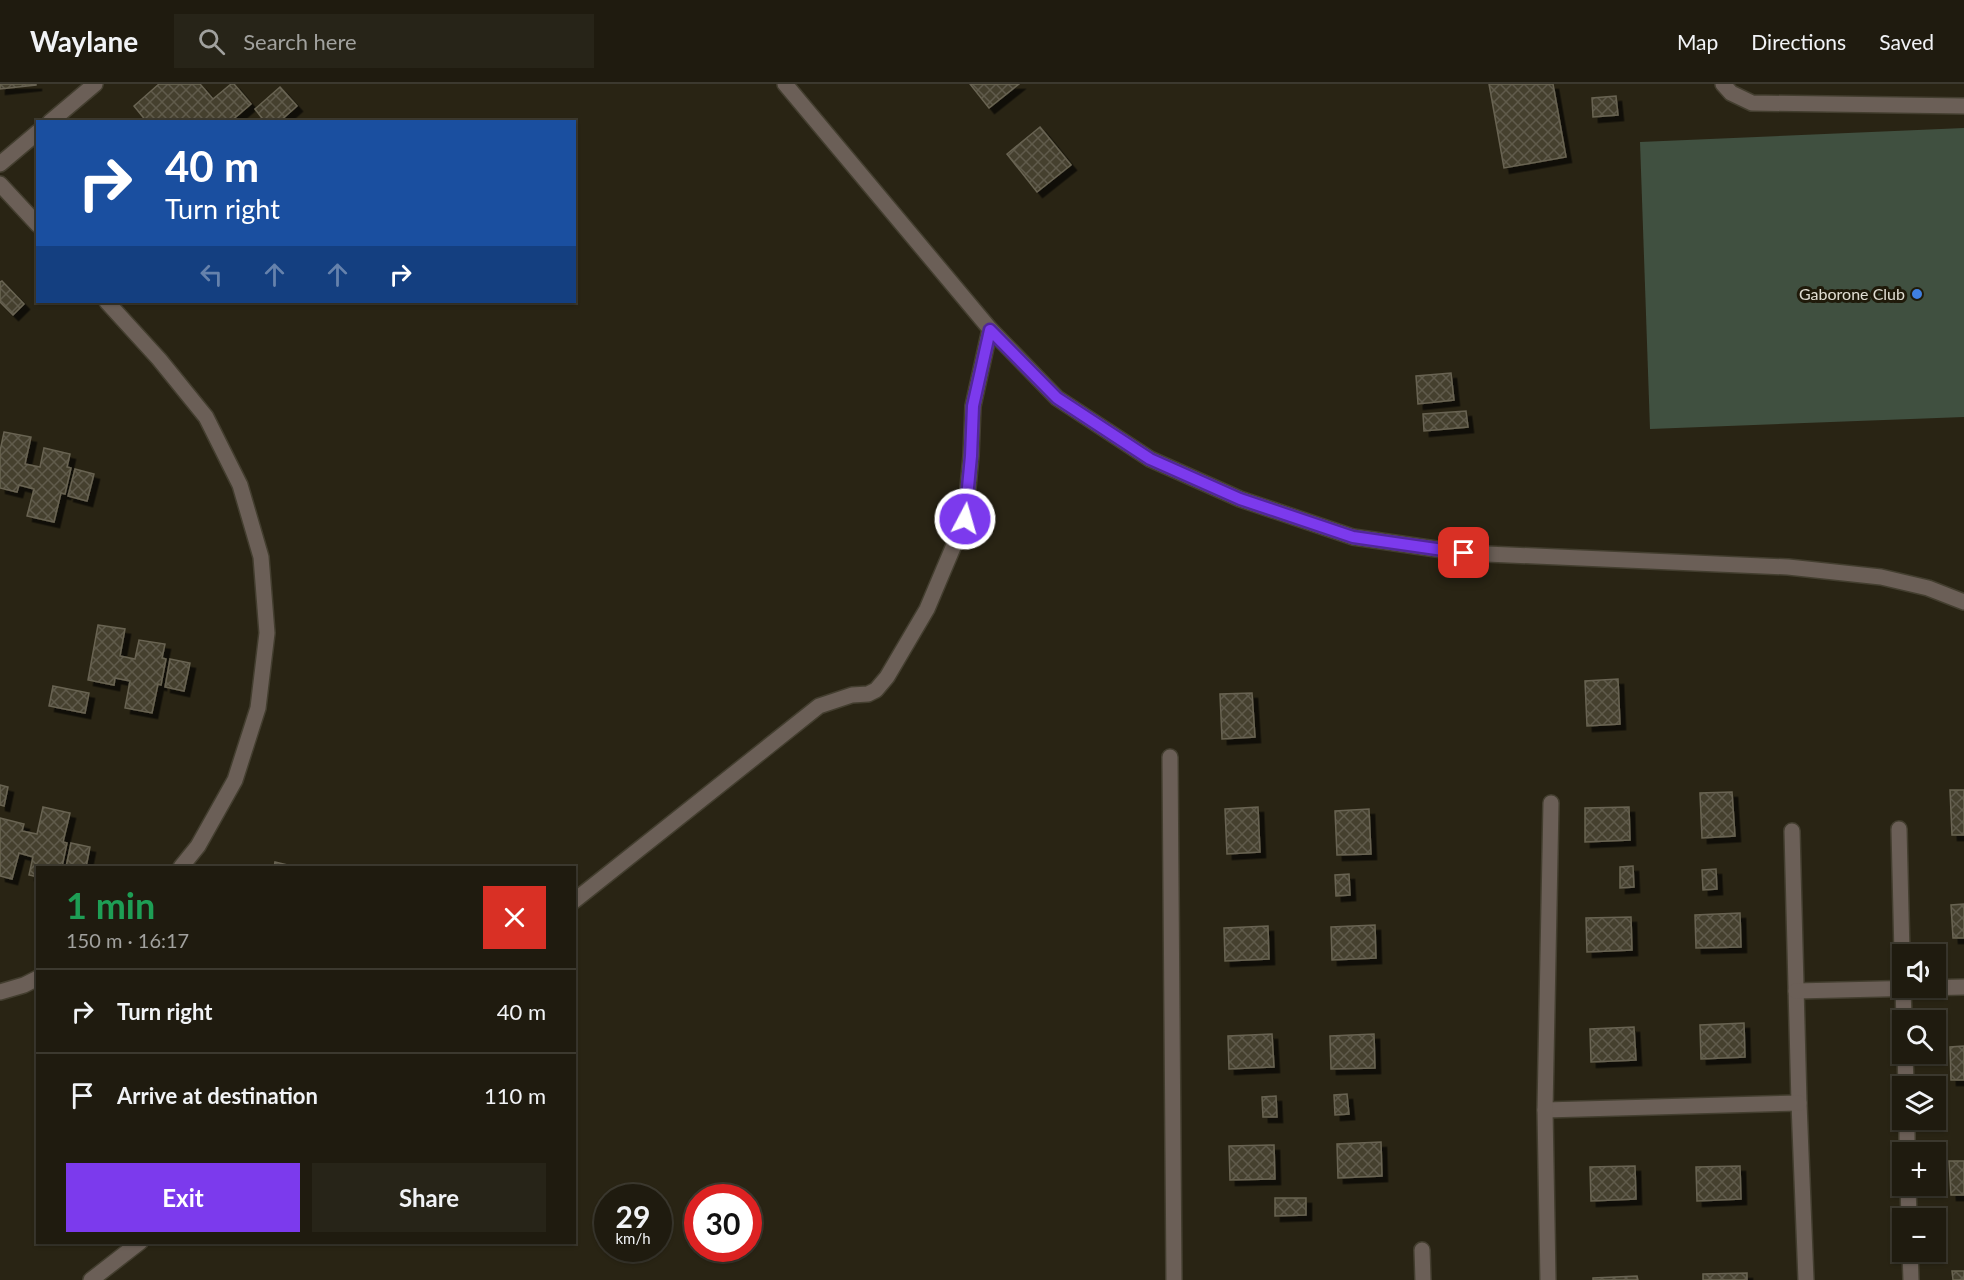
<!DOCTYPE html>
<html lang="en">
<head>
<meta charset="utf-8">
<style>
  body { margin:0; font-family:Lato,sans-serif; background:#272418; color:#f1f3f6; height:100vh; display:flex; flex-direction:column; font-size:22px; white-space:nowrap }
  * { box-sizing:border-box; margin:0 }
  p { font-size:20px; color:#a1a19e }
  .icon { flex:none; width:33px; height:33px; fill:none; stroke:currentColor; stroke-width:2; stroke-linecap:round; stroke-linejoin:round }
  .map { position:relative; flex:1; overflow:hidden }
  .side { position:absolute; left:36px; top:782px; width:540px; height:378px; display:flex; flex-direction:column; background:#1f1b0f; border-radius:0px; box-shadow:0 2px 4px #0004,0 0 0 2px #3c392f }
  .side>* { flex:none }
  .top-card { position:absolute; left:36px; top:36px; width:540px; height:183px; border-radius:0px; box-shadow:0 2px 4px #0004,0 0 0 2px #3c392f; background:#1a4fa0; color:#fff; overflow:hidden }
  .controls { position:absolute; left:1892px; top:860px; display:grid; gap:12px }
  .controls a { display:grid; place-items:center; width:54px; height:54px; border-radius:0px; background:#1f1b0f; box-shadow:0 2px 4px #0004,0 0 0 2px #3c392f; font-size:30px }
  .speed { position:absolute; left:594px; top:1100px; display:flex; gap:12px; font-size:30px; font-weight:700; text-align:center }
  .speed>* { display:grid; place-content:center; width:78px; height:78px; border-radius:50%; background:#1f1b0f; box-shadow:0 2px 4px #0004,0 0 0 2px #3c392f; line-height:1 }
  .speed small { font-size:15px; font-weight:400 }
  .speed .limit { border:9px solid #d22; background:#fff; color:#111 }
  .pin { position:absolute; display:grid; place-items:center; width:51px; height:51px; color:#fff; margin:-26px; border-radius:12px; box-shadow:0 3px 9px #0006 }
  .me { position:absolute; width:66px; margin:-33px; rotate:6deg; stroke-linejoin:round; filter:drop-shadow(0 0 4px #0008) }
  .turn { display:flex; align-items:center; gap:21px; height:126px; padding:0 30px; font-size:27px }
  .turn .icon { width:78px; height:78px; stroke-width:2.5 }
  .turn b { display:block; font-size:42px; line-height:51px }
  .lanes { display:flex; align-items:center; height:57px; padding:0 30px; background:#0003; justify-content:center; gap:30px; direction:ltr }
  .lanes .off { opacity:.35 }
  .round { display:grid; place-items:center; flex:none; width:63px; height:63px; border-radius:0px; background:#272418 }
  .summary { display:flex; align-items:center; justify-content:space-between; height:102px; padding:0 30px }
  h1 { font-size:36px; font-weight:700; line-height:45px; color:#1e9e55 }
  .primary-button { display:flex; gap:12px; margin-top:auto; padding:12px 30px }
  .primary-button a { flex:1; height:69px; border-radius:0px; background:#7c3aed; color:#fff; font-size:24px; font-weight:700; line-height:69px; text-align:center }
  .primary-button a+a { background:#272418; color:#f1f3f6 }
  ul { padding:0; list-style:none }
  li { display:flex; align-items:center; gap:18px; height:84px; padding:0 30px; border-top:2px solid #3c392f }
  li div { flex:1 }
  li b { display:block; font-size:22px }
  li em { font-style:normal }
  header { display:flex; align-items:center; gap:36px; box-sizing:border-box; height:84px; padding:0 30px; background:#1f1b0f; border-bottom:2px solid #3c392f }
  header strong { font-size:28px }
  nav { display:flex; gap:33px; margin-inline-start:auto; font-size:21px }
  .search { width:420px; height:54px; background:#272418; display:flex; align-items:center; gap:15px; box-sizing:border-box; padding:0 21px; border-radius:0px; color:#a1a19e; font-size:22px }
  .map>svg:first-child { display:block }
  .grass { fill:#405040 }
  .building { fill:url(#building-cross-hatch); stroke:#696452; stroke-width:1.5; filter:url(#shadow) }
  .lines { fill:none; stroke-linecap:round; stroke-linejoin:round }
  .minor-casing { stroke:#433e2f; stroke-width:18 }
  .minor { stroke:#6b5f57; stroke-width:15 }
  .route-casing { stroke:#51269a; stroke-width:15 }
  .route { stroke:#7c3aed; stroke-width:10 }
  .shop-dot { fill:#3f7fe0; stroke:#1f1a0a; stroke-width:2 }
  .labels { text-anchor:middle; stroke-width:6; stroke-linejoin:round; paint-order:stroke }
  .poi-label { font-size:16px; fill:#e0ddd2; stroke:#1f1a0a; text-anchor:end }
</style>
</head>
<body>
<header>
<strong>Waylane</strong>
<div class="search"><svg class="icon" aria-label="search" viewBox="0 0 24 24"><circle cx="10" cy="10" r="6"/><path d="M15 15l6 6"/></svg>Search here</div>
<nav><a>Map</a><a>Directions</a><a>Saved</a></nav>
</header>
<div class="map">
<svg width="1964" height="1196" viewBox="0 0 1964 1196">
  <defs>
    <pattern id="building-cross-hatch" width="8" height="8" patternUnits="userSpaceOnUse" patternTransform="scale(1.5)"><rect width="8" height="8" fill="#45402f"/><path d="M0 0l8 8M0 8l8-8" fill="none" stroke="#605b4c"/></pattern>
    <filter id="shadow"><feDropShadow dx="5.5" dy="5.5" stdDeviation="0" flood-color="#0009"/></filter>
  </defs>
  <rect width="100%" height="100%" fill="#292414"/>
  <path class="grass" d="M1964,44v289l-314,12 -10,-287z"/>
  <g class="building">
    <path d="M0,0h36v1l-36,4z"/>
    <path d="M159,0h41l13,15 18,-15h3l17,20 -21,18h-83l-13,-16z"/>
    <path d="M970,0h49l-30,24z"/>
    <path d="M1489,0h64l13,73 -62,11z"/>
    <path d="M280,3l17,19 -18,16h-14l-10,-13z"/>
    <path d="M1616,12l2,19 -25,2 -1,-19z"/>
    <path d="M1040,43l31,38 -34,27 -30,-38z"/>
    <path d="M2,197l22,23 -11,11 -13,-13v-20z"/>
    <path d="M1451,289l3,27 -36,4 -2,-28z"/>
    <path d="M1466,327l2,16 -44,4 -1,-17z"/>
    <path d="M4,348l27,5 -6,27 15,3 4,-19 26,6 -3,13 4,1 -6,26 -4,-1 -7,29 -27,-6 7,-27 -15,-4 -2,7 -17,-4v-37z"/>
    <path d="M75,385l19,5 -7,27 -19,-5z"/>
    <path d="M98,541l27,4 -5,27 15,3 4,-19 26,4 -3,14 4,1 -5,26 -3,-1 -6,29 -27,-5 5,-27 -15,-3 -1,7 -26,-5z"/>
    <path d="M170,575l20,4 -6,28 -19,-4z"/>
    <path d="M1618,595l2,45 -33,2 -2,-45z"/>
    <path d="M53,602l36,7 -4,20 -36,-7z"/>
    <path d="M1252,609l3,44 -33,2 -2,-45z"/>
    <path d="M0,701l8,2 -4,19 -4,-1z"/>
    <path d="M1950,706h14v45h-12z"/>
    <path d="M1732,708l3,44 -33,2 -2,-45z"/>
    <path d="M43,723l27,6 -7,29 4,1 -5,24h-24v10l-9,-2 4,-18 -14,-4 -7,26 -12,-3v-58l24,6 -2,7 15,3z"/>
    <path d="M1258,723l2,45 -33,2 -2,-45z"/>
    <path d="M1629,723l1,33 -45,2v-34z"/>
    <path d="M1369,725l2,45 -34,1 -2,-44z"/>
    <path d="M71,759l19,4 -4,20h-20z"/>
    <path d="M275,778l21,5h-22z"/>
    <path d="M1633,782l1,21 -14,1v-21z"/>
    <path d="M1716,785l1,20 -14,1 -1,-20z"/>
    <path d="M1349,790l1,21 -14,1 -1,-21z"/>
    <path d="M1964,820v34h-11l-2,-33z"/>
    <path d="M1740,829l1,34 -45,1 -1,-33z"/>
    <path d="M1631,833l1,33 -45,2 -1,-34z"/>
    <path d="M1375,841l1,33 -44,2 -1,-33z"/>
    <path d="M1268,842l1,33 -44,2 -1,-33z"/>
    <path d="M1744,939l1,34 -44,2 -1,-34z"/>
    <path d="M1634,943l2,33 -45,2 -1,-33z"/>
    <path d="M1272,950l2,33 -45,2 -1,-33z"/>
    <path d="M1374,950l1,34 -44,1 -1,-33z"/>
    <path d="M1964,962v34h-13l-1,-33z"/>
    <path d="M1347,1010l2,20 -14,1 -1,-20z"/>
    <path d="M1276,1012l1,21h-14l-1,-20z"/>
    <path d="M1381,1058l1,34 -44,2 -1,-34z"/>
    <path d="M1274,1061l1,34 -45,1 -1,-34z"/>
    <path d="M1949,1077h15v34h-13z"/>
    <path d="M1635,1082l1,33 -45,2 -1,-34z"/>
    <path d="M1740,1082l1,33 -44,2 -1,-34z"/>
    <path d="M1275,1114h31v17l-31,1z"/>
    <path d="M1952,1187h12v9h-11z"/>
    <path d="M1747,1189v7h-44v-6z"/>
    <path d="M1637,1192l1,4h-45v-2z"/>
  </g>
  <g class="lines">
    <defs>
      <g id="minor">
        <path d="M785,0l205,245 67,69 93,61 90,40 113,38 111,16 324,14 93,10 47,11 36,14"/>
        <path d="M1723,0l8,9 21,10 212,3"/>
        <path d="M50,38l45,-38"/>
        <path d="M0,80l38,-32"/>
        <path d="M0,100l38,41"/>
        <path d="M107,218l52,57 47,58 34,68 21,72 6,76 -9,75 -23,72 -37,66 -17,21"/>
        <path d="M1170,673l4,523"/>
        <path d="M1899,745l3,125"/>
        <path d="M1792,747l7,272 7,177"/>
        <path d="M574,817l245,-195 33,-11 16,-1 8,-4 11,-13 40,-68 38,-90 6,-63 2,-50 17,-77"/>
        <path d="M1903,903l1,33"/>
        <path d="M1796,907l168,-4"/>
        <path d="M0,908l24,-7 14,-7"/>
        <path d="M1905,969l1,33"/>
        <path d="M1545,1026l254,-7"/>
        <path d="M1907,1035v33"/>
        <path d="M1908,1101l1,33"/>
        <path d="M1422,1166l1,30"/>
        <path d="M1910,1167l1,29"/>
        <path d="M91,1196l49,-38"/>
        <path d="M1548,1196l-3,-170 6,-307"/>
      </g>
    </defs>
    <use href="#minor" class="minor-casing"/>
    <use href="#minor" class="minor"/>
  </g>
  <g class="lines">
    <defs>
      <path id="route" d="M965,435l6,-63 2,-50 17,-76 67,68 93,61 90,40 113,38 111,16"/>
    </defs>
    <use href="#route" class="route-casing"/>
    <use href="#route" class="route"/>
  </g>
  <circle class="shop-dot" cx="1917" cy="210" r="6"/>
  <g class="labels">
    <g class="poi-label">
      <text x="1905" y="216">Gaborone Club</text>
    </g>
  </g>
</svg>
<div class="controls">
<a><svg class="icon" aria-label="sound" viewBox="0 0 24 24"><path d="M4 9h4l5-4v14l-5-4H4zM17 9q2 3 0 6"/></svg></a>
<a><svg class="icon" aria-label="search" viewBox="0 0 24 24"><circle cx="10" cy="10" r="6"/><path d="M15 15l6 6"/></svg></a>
<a><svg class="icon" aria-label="layers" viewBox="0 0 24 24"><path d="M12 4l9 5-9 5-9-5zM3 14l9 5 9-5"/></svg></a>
<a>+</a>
<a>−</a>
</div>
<div class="speed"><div>29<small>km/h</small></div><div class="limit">30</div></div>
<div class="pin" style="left:1464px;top:469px;background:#d93025"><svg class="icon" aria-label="arrive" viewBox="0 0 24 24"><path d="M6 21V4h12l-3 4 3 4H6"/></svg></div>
<svg class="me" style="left:965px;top:435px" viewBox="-20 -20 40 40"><circle r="17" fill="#7c3aed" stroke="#fff" stroke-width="3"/><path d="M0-11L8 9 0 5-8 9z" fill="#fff"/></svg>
<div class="top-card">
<div class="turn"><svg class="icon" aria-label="right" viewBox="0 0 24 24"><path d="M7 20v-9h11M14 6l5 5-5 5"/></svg><div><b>40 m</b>Turn right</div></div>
<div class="lanes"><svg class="icon off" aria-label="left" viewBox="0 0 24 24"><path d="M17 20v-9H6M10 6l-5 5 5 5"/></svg><svg class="icon off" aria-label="ahead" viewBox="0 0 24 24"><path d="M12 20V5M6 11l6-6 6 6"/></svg><svg class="icon off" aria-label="ahead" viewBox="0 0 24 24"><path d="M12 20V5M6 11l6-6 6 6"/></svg><svg class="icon" aria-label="right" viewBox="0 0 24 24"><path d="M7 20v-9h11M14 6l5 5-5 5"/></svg></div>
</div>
<section class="side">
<div class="summary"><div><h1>1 min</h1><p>150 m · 16:17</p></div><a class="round" style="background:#d93025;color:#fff"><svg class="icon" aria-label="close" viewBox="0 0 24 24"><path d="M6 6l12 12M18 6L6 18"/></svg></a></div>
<ul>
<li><svg class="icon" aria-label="right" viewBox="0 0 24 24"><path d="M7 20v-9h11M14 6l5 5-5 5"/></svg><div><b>Turn right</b></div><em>40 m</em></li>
<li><svg class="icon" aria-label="arrive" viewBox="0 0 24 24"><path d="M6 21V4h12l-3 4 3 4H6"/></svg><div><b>Arrive at destination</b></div><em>110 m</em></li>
</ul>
<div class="primary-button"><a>Exit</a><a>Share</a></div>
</section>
</div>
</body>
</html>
